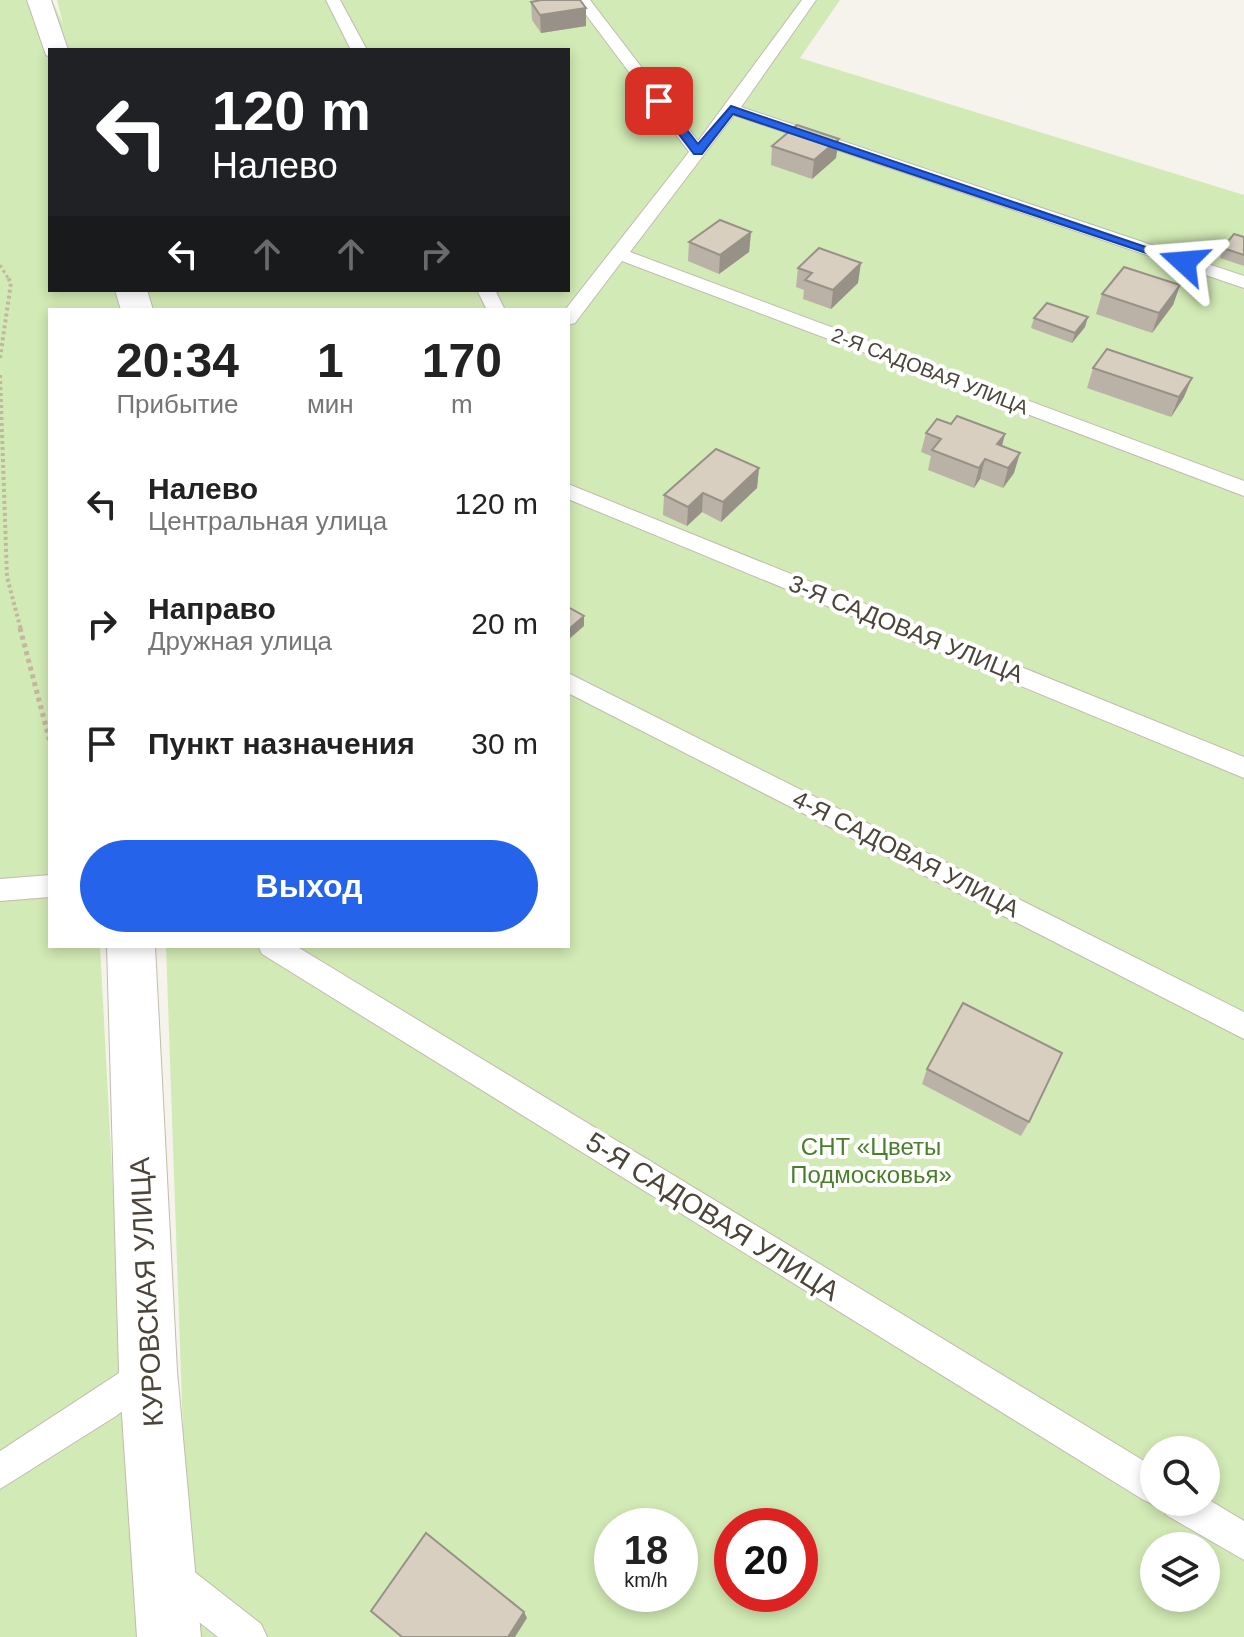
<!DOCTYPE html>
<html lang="ru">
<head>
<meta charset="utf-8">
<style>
  body { margin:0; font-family:Arial,sans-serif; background:#f6f6f6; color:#222; height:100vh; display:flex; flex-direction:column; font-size:30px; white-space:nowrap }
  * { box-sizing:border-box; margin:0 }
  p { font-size:26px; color:#767676 }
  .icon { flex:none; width:44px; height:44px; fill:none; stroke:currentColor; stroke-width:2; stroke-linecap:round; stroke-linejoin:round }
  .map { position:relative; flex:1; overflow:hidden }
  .side { position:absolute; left:48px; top:308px; width:522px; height:640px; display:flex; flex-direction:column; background:#fff; border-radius:0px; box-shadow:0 4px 12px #0003 }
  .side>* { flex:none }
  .banner { position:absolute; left:48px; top:48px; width:522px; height:244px; border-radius:0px; box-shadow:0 4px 12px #0003; background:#202124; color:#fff; overflow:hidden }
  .buttons { position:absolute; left:1140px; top:1436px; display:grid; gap:16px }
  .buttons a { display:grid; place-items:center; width:80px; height:80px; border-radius:50%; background:#fff; box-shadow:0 4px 12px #0003; font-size:40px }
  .speed { position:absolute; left:594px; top:1508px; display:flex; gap:16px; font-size:40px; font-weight:700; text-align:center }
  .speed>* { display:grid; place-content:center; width:104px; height:104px; border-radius:50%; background:#fff; box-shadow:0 4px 12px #0003; line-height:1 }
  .speed small { font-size:20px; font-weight:400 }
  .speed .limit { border:12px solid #d22; background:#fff; color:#111 }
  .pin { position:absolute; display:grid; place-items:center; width:68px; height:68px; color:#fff; margin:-34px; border-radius:16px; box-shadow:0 4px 12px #0006 }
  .me { position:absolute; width:88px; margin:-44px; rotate:289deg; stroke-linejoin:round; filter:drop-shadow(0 0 6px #0008) }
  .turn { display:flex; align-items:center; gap:28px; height:168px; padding:0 32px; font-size:36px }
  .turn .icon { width:104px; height:104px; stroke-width:2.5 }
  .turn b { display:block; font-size:56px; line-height:68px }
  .lanes { display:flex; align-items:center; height:76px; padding:0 32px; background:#0003; justify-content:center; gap:40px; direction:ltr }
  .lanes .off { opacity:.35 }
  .eta { display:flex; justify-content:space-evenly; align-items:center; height:136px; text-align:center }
  .eta b { font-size:48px; font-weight:600; line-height:56px }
  .button { display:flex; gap:16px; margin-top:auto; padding:16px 32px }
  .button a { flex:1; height:92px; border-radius:48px; background:#2563eb; color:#fff; font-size:32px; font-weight:600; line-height:92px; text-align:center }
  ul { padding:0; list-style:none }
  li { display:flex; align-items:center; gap:24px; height:120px; padding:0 32px }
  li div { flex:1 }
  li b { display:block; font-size:30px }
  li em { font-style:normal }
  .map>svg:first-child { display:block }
  .green { fill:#d2eab5; fill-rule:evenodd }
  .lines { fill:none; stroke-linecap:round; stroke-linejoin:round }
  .lane-casing { stroke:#c2bbae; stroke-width:2 }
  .street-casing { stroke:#c2bbae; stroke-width:2 }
  .path-far2 { stroke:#c4b79f; stroke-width:3; stroke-dasharray:3 3; stroke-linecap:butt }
  .path-far1 { stroke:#c4b79f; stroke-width:4; stroke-dasharray:3 3; stroke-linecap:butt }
  .path { stroke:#c4b79f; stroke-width:5; stroke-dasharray:4 4; stroke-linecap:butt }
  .lane { fill:#fff; fill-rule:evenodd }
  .street { fill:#fff; fill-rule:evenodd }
  .wall { fill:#bab2a6 }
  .shaded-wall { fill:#979187 }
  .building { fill:#d8cfc1; stroke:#979187; stroke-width:2 }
  .route { fill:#2563eb; stroke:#184099; stroke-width:2 }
  .labels { text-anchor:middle; stroke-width:8; stroke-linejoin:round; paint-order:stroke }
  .far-street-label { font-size:20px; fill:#4b4439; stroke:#fff }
  .street-label { font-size:24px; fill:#4b4439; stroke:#fff }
  .park-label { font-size:24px; fill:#4a7f2a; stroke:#fff }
  .near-street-label { font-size:28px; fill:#4b4439; stroke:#fff }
</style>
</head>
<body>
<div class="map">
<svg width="1244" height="1637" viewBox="0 0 1244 1637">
  <rect width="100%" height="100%" fill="#f6f3ec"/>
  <g class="green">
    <path d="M0,0h52l11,24 -6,-24h783l-40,58 444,137v1442h-1049l-8,-89 -21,-602h402v-636h-423l-6,-20h429v-240h-518v240h82l3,20h-85v577l-50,4zM1154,1450h52v52h-52zM612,1526h68v68h-68zM732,1526h68v68h-68zM1154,1546h52v52h-52z"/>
    <path d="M50,894v52h50l37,691h-137v-742z"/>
  </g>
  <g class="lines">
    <defs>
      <g id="lane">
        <path d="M326,0h14l27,50h-16z"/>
        <path d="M575,0h15l108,141 104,-141h14l-75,107 503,169v12l-510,-173 -104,137 614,229v15l-622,-235 -47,62 -7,2v-15h-3l124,-158z"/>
        <path d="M477,290h18l10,20h-18z"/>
        <path d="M568,484l676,273v21l-676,-279z"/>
        <path d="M568,673l676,339v27l-676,-346z"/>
        <path d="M50,875v22l-50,4v-22z"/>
        <path d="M258,946h38l858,521v35h6l-6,3 -12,-6 -880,-545z"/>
        <path d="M148,1354l12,5 5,12 -5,12 -44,33 -116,73v-38z"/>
        <path d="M1206,1498l38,23v39l-78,-45 -5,-13h45z"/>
        <path d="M170,1558l13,5 78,61 6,13h-49l-61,-48 -5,-13 5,-13z"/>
      </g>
      <g id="street">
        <path d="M27,0h24l17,50h-18v7l-4,-2z"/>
        <path d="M115,290h32l6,20h-32z"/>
        <path d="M107,946h48l22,425 24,266h-64l-18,-266z"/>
      </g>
    </defs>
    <use href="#lane" class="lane-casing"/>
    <use href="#street" class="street-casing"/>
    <path class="path-far2" d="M0,265l8,13"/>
    <g class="path-far1">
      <path d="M0,358l11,-75 -4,-7"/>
      <path d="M0,375l7,202 14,53"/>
    </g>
    <path class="path" d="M20,628l30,114"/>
    <use href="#lane" class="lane"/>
    <use href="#street" class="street"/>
  </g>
  <g class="wall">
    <path d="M531,2l55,6v18l-45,7 -9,-13z"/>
    <path d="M772,146l64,12 -24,21 -41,-14z"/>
    <path d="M751,232l-2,20 -30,22 -31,-13 1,-19z"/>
    <path d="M1244,237v29l-24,-8 3,-10z"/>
    <path d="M798,268l60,15 -27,26 -28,-10 1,-9 -8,-3z"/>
    <path d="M1180,285l-7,20 -21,28 -56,-19 6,-20z"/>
    <path d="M1034,318l51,9 -13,16 -41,-15z"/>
    <path d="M1093,368l91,29 -13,20 -84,-29z"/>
    <path d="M951,424l51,22 12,27 -11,15 -23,-9 -6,9 -46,-18 3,-14 -10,-4 5,-19z"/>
    <path d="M759,468l-2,20 -36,34 -19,-10 -15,14 -24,-11 1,-20z"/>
    <path d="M927,1069l102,53 -8,14 -99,-52z"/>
  </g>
  <g class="shaded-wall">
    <path d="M586,8v18l-45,7 -1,-18z"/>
    <path d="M839,139l-3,19 -24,21 2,-19z"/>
    <path d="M751,232l-2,20 -30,22 1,-19z"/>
    <path d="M861,263l-3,20 -27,26 2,-19z"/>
    <path d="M1180,285l-7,20 -21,28 7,-20z"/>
    <path d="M1088,317l-3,10 -13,16 3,-10z"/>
    <path d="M1192,378l-8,19 -13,20 8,-20z"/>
    <path d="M1005,434l-5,20 -8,10 5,-20z"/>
    <path d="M1020,453l-6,20 -11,15 5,-20z"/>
    <path d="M985,459l-5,20 -6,9 5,-20z"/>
    <path d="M759,468l-2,20 -36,34 2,-20z"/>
    <path d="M703,493l-1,19 -15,14 1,-19z"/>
    <path d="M584,616v10l-16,14v-10z"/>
    <path d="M524,1612l3,6 -12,19h-7z"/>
  </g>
  <g class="building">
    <path d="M541,0h39l6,8 -46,7 -9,-13z"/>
    <path d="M797,125l42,14 -25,21 -42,-14z"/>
    <path d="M720,220l31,12 -31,23 -31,-13z"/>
    <path d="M1234,234l10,3v18l-21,-7z"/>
    <path d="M819,248l42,15 -28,27 -28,-10 7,-7 -14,-5z"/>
    <path d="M1124,267l56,18 -21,28 -57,-19z"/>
    <path d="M1047,303l41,14 -13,16 -41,-15z"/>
    <path d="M1107,349l85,29 -13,19 -86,-29z"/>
    <path d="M957,416l48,18 -8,10 23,9 -12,15 -23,-9 -6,9 -47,-18 9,-11 -15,-6 11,-14 14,5z"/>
    <path d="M716,449l43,19 -36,34 -20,-9 -15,14 -24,-12z"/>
    <path d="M568,607l16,9 -16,14z"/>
    <path d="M963,1003l99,50 -33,69 -102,-53z"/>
    <path d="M426,1533l98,79 -16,25h-106l-31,-26z"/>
  </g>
  <path class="route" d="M655,99h8l35,45 33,-38 459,156 -11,2 -446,-150 -31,40h-8l-39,-51z"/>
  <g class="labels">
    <g class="far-street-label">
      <text transform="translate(930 371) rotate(21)" y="7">2-Я САДОВАЯ УЛИЦА</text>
    </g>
    <g class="street-label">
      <text transform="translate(906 629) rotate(22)" y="8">3-Я САДОВАЯ УЛИЦА</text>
      <text transform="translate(906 854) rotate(27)" y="8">4-Я САДОВАЯ УЛИЦА</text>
    </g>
    <g class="park-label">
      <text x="871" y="1155">СНТ «Цветы<tspan x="871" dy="28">Подмосковья»</tspan></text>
    </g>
    <g class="near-street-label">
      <text transform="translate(713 1216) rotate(32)" y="10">5-Я САДОВАЯ УЛИЦА</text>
      <text transform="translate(146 1292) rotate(-93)" y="10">КУРОВСКАЯ УЛИЦА</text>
    </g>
  </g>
</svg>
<div class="buttons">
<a><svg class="icon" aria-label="search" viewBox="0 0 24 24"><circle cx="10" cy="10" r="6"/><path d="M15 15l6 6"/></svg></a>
<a><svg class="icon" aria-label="layers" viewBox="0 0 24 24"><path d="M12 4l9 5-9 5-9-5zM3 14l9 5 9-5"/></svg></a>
</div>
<div class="speed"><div>18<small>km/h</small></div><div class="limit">20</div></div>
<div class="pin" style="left:659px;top:101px;background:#d93025"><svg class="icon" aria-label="arrive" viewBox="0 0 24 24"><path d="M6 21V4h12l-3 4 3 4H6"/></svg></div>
<svg class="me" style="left:1184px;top:262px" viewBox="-20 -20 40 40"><path d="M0-17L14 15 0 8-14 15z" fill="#2563eb" stroke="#fff" stroke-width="4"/></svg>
<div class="banner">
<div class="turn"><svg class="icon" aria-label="left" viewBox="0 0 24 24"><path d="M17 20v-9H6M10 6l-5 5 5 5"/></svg><div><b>120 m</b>Налево</div></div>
<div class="lanes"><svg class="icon" aria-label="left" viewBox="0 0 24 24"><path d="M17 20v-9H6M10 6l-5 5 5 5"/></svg><svg class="icon off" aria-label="ahead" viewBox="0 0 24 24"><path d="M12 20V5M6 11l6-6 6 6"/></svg><svg class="icon off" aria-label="ahead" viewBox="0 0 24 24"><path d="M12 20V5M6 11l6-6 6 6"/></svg><svg class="icon off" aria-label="right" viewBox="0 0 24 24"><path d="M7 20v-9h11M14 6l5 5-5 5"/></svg></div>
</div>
<section class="side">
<div class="eta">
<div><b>20:34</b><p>Прибытие</p></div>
<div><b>1</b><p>мин</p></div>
<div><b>170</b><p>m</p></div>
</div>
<ul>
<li><svg class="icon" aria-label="left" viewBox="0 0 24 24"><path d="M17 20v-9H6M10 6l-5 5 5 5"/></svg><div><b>Налево</b><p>Центральная улица</p></div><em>120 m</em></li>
<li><svg class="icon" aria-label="right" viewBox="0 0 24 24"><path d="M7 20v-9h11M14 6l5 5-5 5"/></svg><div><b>Направо</b><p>Дружная улица</p></div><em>20 m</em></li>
<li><svg class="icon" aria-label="arrive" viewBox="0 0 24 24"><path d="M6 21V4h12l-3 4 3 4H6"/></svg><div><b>Пункт назначения</b></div><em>30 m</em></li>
</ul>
<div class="button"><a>Выход</a></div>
</section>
</div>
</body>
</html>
